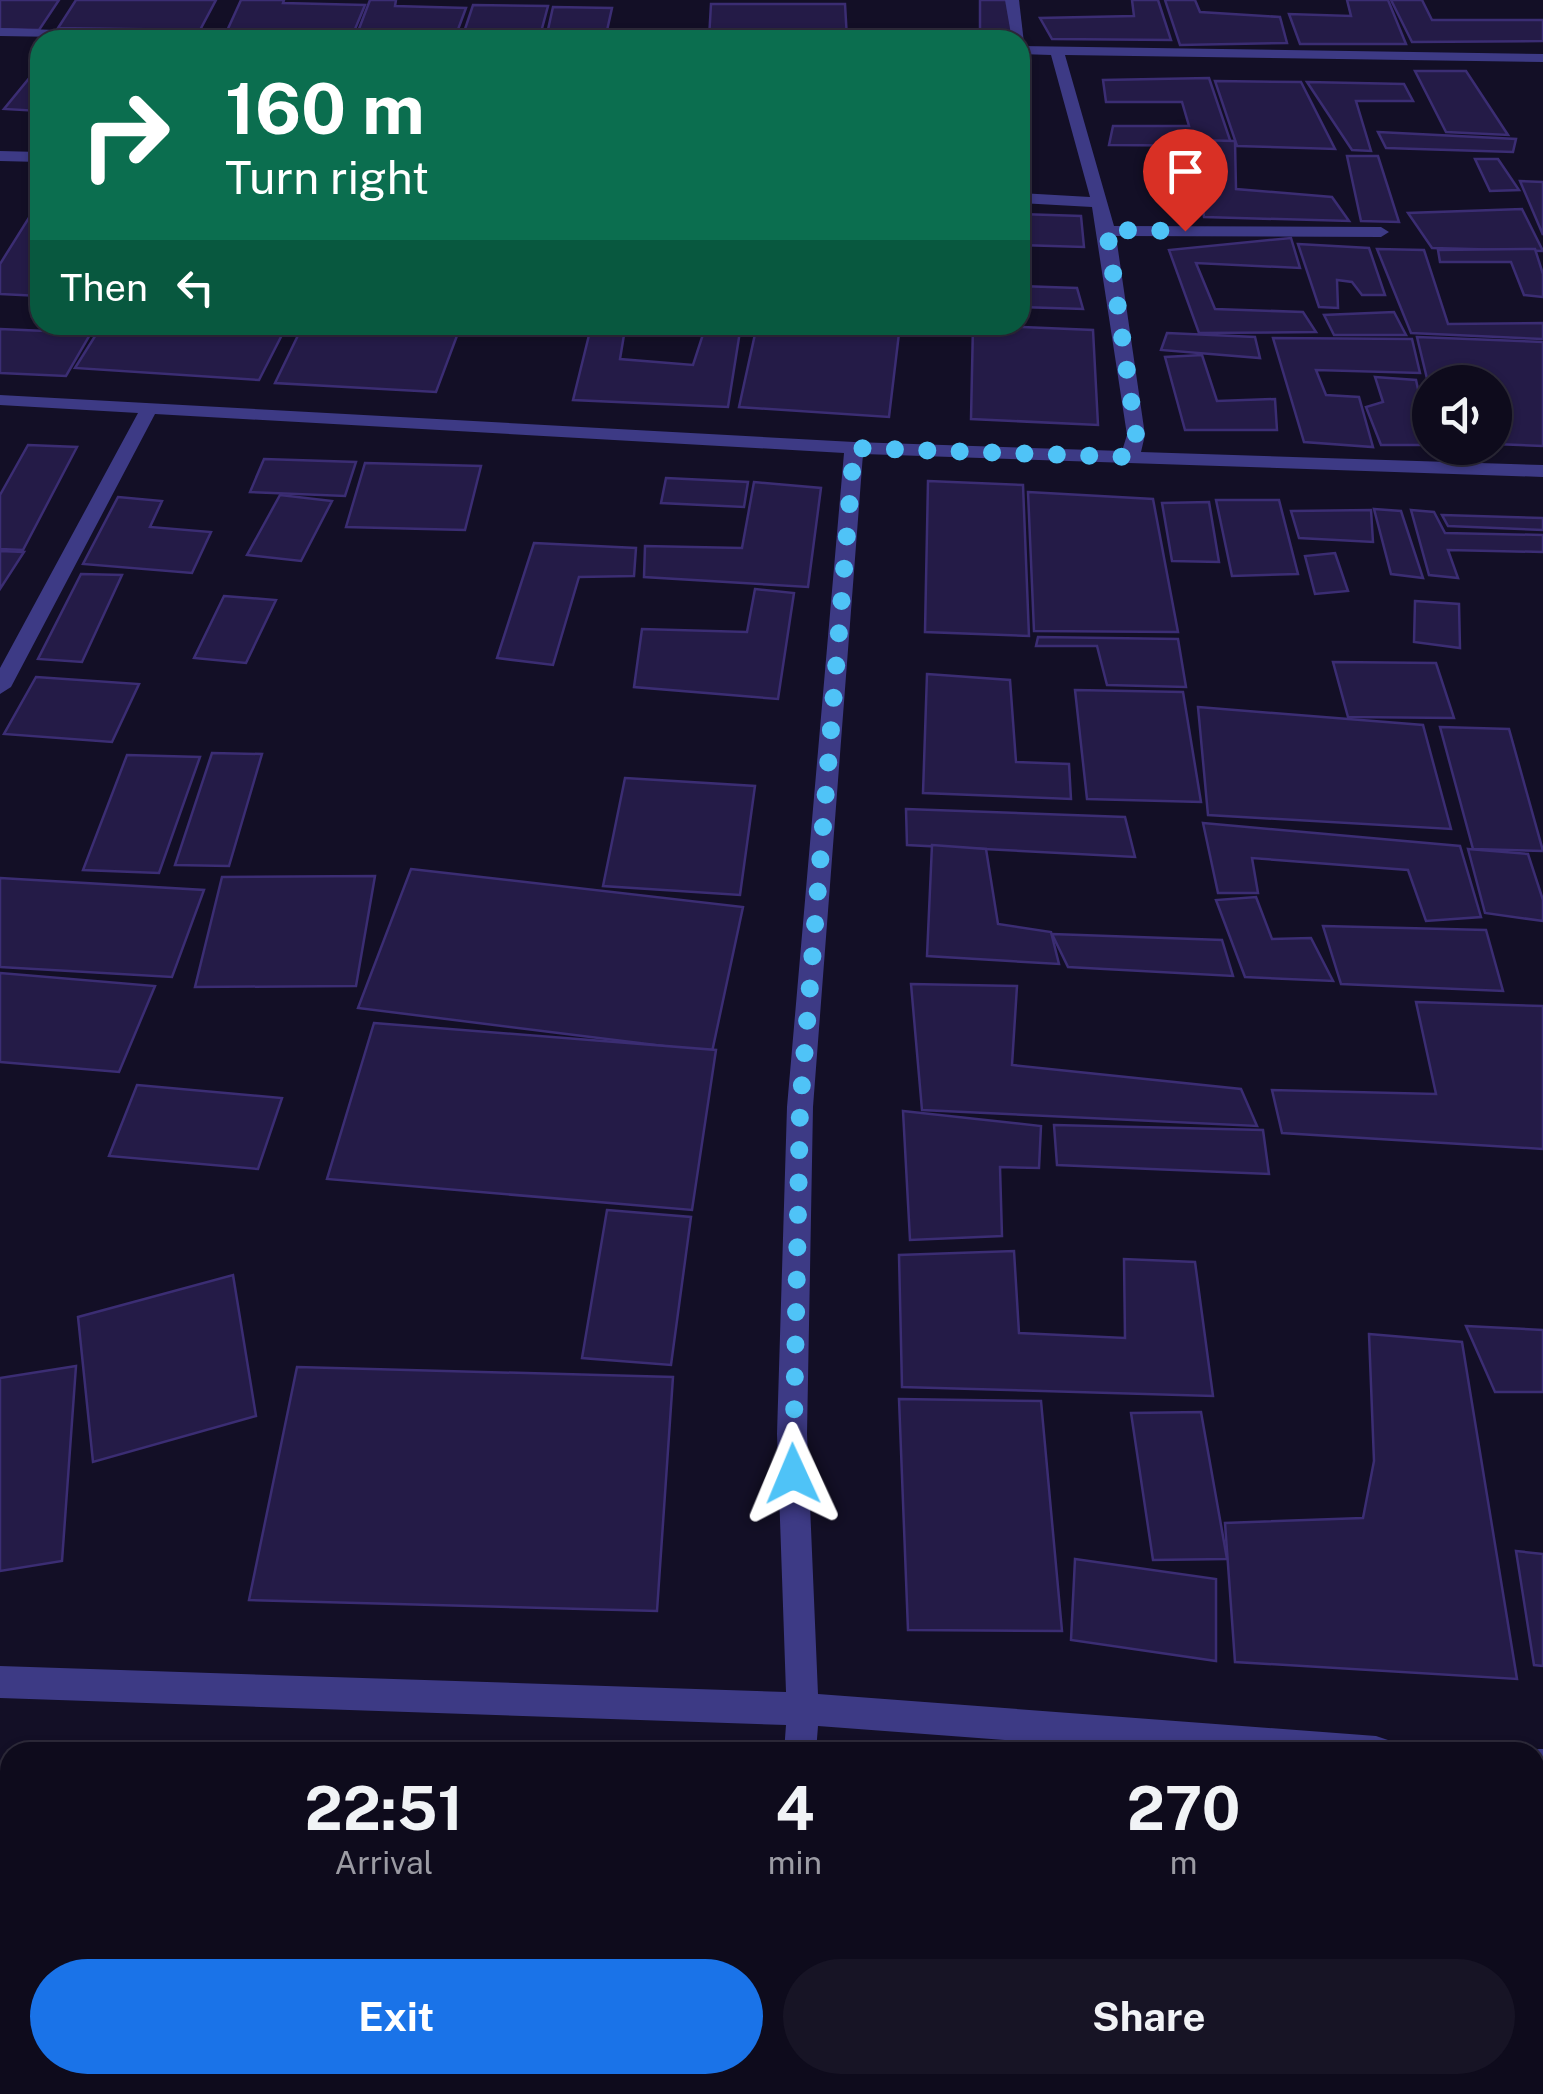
<!DOCTYPE html>
<html lang="en">
<head>
<meta charset="utf-8">
<style>
  body { margin:0; font-family:"Public Sans",sans-serif; background:#171425; color:#f1f3f6; height:100vh; display:flex; flex-direction:column; font-size:38px; white-space:nowrap }
  * { box-sizing:border-box; margin:0 }
  p { font-size:32px; color:#9b9ba3 }
  .icon { flex:none; width:55px; height:55px; fill:none; stroke:currentColor; stroke-width:2; stroke-linecap:round; stroke-linejoin:round }
  .map { position:relative; flex:1; overflow:hidden }
  .drawer { position:absolute; left:0px; top:1742px; width:1545px; height:352px; display:flex; flex-direction:column; background:#0e0b1c; border-radius:30px 30px 0 0; box-shadow:0 2px 8px #0004,0 0 0 2px #2e2b3b }
  .drawer>* { flex:none }
  .guide { position:absolute; left:30px; top:30px; width:1000px; height:305px; border-radius:30px; box-shadow:0 2px 8px #0004,0 0 0 2px #2e2b3b; background:#0b6e4f; color:#fff; overflow:hidden }
  .fabs { position:absolute; left:1412px; top:365px; display:grid; gap:20px }
  .fabs a { display:grid; place-items:center; width:100px; height:100px; border-radius:50%; background:#0e0b1c; box-shadow:0 2px 8px #0004,0 0 0 2px #2e2b3b; font-size:50px }
  .pin { position:absolute; display:grid; place-items:center; width:85px; height:85px; color:#fff; margin:-102px -42px; border-radius:50% 50% 50% 0; rotate:-45deg; box-shadow:0 0 10px #0007 }
  .pin .icon { rotate:45deg }
  .me { position:absolute; width:110px; margin:-55px; rotate:359deg; stroke-linejoin:round; filter:drop-shadow(0 0 8px #0008) }
  .turn { display:flex; align-items:center; gap:35px; height:210px; padding:0 30px; font-size:45px }
  .turn .icon { width:130px; height:130px; stroke-width:2.5 }
  .turn b { display:block; font-size:70px; line-height:85px }
  .then { display:flex; align-items:center; height:95px; padding:0 30px; background:#0003; gap:20px; font-size:38px }
  .eta { display:flex; justify-content:space-evenly; align-items:center; height:170px; text-align:center }
  .eta b { font-size:60px; font-weight:700; line-height:70px }
  .action { display:flex; gap:20px; margin-top:auto; padding:20px 30px }
  .action a { flex:1; height:115px; border-radius:60px; background:#1a73e8; color:#fff; font-size:40px; font-weight:700; line-height:115px; text-align:center }
  .action a+a { background:#171425; color:#f1f3f6 }
  .map>svg:first-child { display:block }
  .building { fill:#241b47; stroke:#3b2d73; stroke-width:2.5 }
  .lines { fill:none; stroke-linecap:round; stroke-linejoin:round }
  .minor { fill:#3d3a85; fill-rule:evenodd }
  .route { stroke:#4fc3f7; stroke-width:18; stroke-dasharray:0 32.4 }
</style>
</head>
<body>
<div class="map">
<svg width="1543" height="2094" viewBox="0 0 1543 2094">
  <rect width="100%" height="100%" fill="#130f26"/>
  <g class="building">
    <path d="M0,0h59l-20,30 -39,-1z"/>
    <path d="M76,0h140l-16,30 -142,-2z"/>
    <path d="M241,0h43l-1,3 82,2 -12,29 -127,-1z"/>
    <path d="M370,0h26l-1,6 71,2 -10,27 -99,-1z"/>
    <path d="M980,0h32v38l-32,-1z"/>
    <path d="M1132,0h26l13,40 -119,-1 -12,-21 94,-2z"/>
    <path d="M1165,0h30l5,12 80,5 7,26 -107,2z"/>
    <path d="M1347,0h41l18,44h-106l-11,-30 62,2z"/>
    <path d="M1391,0h31l10,20h111v21l-131,1z"/>
    <path d="M711,4h134l2,35h-138z"/>
    <path d="M473,5l75,1 -8,30 -77,-1z"/>
    <path d="M553,7l59,1 -6,27 -59,-1z"/>
    <path d="M40,65v46l-36,-2z"/>
    <path d="M1415,71h51l42,64 -62,-3z"/>
    <path d="M1209,78l23,68 -123,-1 4,-19h76l-7,-24h-76l-3,-22z"/>
    <path d="M1215,81l86,1 34,67 -98,-3z"/>
    <path d="M1307,82l97,2 9,17h-57l15,50 -19,-1z"/>
    <path d="M1378,132l138,7 -3,13 -127,-4z"/>
    <path d="M1193,140l42,1 1,48 96,8 17,24 -145,-4z"/>
    <path d="M1347,156h31l21,66 -38,-1z"/>
    <path d="M1475,159h23l21,31 -29,1z"/>
    <path d="M1520,181l23,1v53z"/>
    <path d="M40,200v96l-40,-2v-30z"/>
    <path d="M1522,209l21,42 -111,-3 -24,-35z"/>
    <path d="M1020,214l61,2 3,31 -64,-2z"/>
    <path d="M1291,238l9,30 -104,-5 19,46 88,3 13,20 -117,1 -30,-83z"/>
    <path d="M1298,244l71,4 16,47h-23l-10,-13 -15,-2 1,28 -19,-1z"/>
    <path d="M1377,249l47,1 24,74 95,-1v16l-132,-6z"/>
    <path d="M1535,249l8,25v23l-19,-2 -13,-33h-71l-2,-12z"/>
    <path d="M1020,286l57,2 6,21 -63,-2z"/>
    <path d="M1394,312l12,23h-72l-10,-20z"/>
    <path d="M102,325h185l-28,55 -184,-12z"/>
    <path d="M303,325h158l-25,67 -161,-9z"/>
    <path d="M706,325h35l-13,82 -155,-7 18,-73 34,2 -5,30 73,6z"/>
    <path d="M757,325h143l-11,92 -150,-10z"/>
    <path d="M973,325l120,5 5,95 -127,-6z"/>
    <path d="M0,329l91,4 -25,43 -66,-3z"/>
    <path d="M1167,333l88,4 5,21 -99,-8z"/>
    <path d="M1417,337l126,5v104l-48,-2v-62h-65v9z"/>
    <path d="M1273,338l139,1 8,34 -104,-3 10,25 33,2 14,50 -69,-5z"/>
    <path d="M1202,355l15,46 58,-2 2,31h-92l-20,-73z"/>
    <path d="M1375,377l41,3 14,65h-49l-15,-38 17,-5z"/>
    <path d="M28,445l49,2 -54,103 -23,-1v-54z"/>
    <path d="M264,459l92,3 -11,34 -95,-4z"/>
    <path d="M365,463l116,3 -16,64 -119,-3z"/>
    <path d="M666,478l82,4 -4,25 -83,-4z"/>
    <path d="M928,481l95,4 6,151 -104,-4z"/>
    <path d="M754,482l67,6 -13,99 -164,-10 1,-31 97,2z"/>
    <path d="M1028,492l125,7 25,133 -144,-1z"/>
    <path d="M280,495l52,6 -31,60 -54,-6z"/>
    <path d="M118,497l44,4 -12,26 61,5 -19,41 -109,-9z"/>
    <path d="M1216,500h63l19,74 -66,2z"/>
    <path d="M1209,502l10,60 -47,-1 -10,-58z"/>
    <path d="M1374,509l27,2 22,67 -32,-4z"/>
    <path d="M1371,510l2,32 -74,-4 -8,-27z"/>
    <path d="M1411,510l23,2 11,21 98,2v17l-95,-2 10,28 -29,-3z"/>
    <path d="M1442,515l101,3v12l-95,-4z"/>
    <path d="M534,543l102,5 -2,28 -55,1 -26,88 -56,-7z"/>
    <path d="M0,551l24,1 -24,37z"/>
    <path d="M1335,553l13,38 -33,3 -10,-38z"/>
    <path d="M81,574l41,1 -40,87 -44,-3z"/>
    <path d="M755,589l39,4 -16,106 -144,-12 8,-58 105,3z"/>
    <path d="M224,596l52,4 -30,63 -52,-5z"/>
    <path d="M1415,601l44,3 1,44 -46,-6z"/>
    <path d="M1038,637l140,2 8,48 -79,-2 -10,-39h-61z"/>
    <path d="M1333,662l103,1 18,55 -106,-1z"/>
    <path d="M927,674l83,6 6,82 53,2 2,35 -148,-6z"/>
    <path d="M36,677l103,7 -27,58 -108,-8z"/>
    <path d="M1075,690l108,2 18,110 -114,-3z"/>
    <path d="M1198,707l225,18 28,104 -243,-14z"/>
    <path d="M1440,727l69,2 34,122 -70,-2z"/>
    <path d="M212,753l50,1 -33,112 -54,-1z"/>
    <path d="M127,755l73,2 -41,116 -76,-3z"/>
    <path d="M625,778l130,8 -15,109 -137,-9z"/>
    <path d="M906,809l219,8 10,40 -228,-12z"/>
    <path d="M1203,823l257,23 21,71 -55,4 -18,-51 -156,-12 6,35h-40z"/>
    <path d="M932,845l54,4 12,75 53,8 8,32 -132,-8z"/>
    <path d="M1468,849l60,5 15,46v21l-58,-8z"/>
    <path d="M411,869l332,38 -31,145 -354,-44z"/>
    <path d="M375,876l-19,110 -161,1 27,-110z"/>
    <path d="M0,878l204,12 -32,87 -172,-10z"/>
    <path d="M1256,897l16,42 39,-1 22,43 -88,-4 -29,-77z"/>
    <path d="M1323,926l163,4 17,61 -162,-7z"/>
    <path d="M1052,934l170,6 11,36 -165,-9z"/>
    <path d="M0,973l155,13 -36,86 -119,-10z"/>
    <path d="M911,984l106,2 -5,79 229,24 16,37 -335,-16z"/>
    <path d="M1416,1002l127,4v143l-261,-16 -10,-43 164,4z"/>
    <path d="M374,1023l342,27 -24,160 -365,-31z"/>
    <path d="M137,1085l145,13 -24,71 -149,-13z"/>
    <path d="M903,1111l138,15 -2,42 -39,-1 2,69 -92,4z"/>
    <path d="M1054,1125l209,5 6,44 -212,-9z"/>
    <path d="M607,1210l84,7 -20,148 -89,-7z"/>
    <path d="M1014,1251l5,82 106,5 -1,-79 71,3 18,134 -311,-9 -3,-132z"/>
    <path d="M233,1275l23,141 -163,46 -15,-145z"/>
    <path d="M1466,1326l77,4v62h-48z"/>
    <path d="M1369,1334l93,8 55,337 -282,-17 -10,-139 138,-5 11,-57z"/>
    <path d="M76,1366l-14,195 -62,10v-193z"/>
    <path d="M297,1367l376,10 -16,234 -408,-11z"/>
    <path d="M899,1399l142,2 21,230 -154,-1z"/>
    <path d="M1201,1412l26,147 -74,1 -22,-147z"/>
    <path d="M1516,1551l27,3v112l-9,-1z"/>
    <path d="M1075,1559l141,20v82l-145,-21z"/>
    <path d="M1535,1850h8v123l-8,-1z"/>
    <path d="M223,2085h94l-1,9h-94z"/>
    <path d="M570,2085h97l-1,9h-97z"/>
    <path d="M863,2085h104v9h-105z"/>
  </g>
  <g class="lines">
    <g class="minor">
      <path d="M1005,0h14l5,43 -12,-3z"/>
      <path d="M0,28l226,8 7,4 -233,-4z"/>
      <path d="M1020,46l523,8v8l-478,-7 49,171 267,1 8,5 -8,5 -265,-1 29,199 -4,17 402,13v12l-680,-23 -50,653 -6,327 11,260 558,42 12,4 4,12h-226l-348,-26 -2,26h-32l2,-27 -786,-27v-32l786,26 -9,-258 10,-327 57,-654 -689,-39 -144,273 -11,7v-26l138,-255 -138,-8v-10l854,47 268,9 5,-16 -35,-228 -72,-4v-10l70,4 -39,-142 -31,-1z"/>
      <path d="M0,151l40,1v10l-40,-1z"/>
      <path d="M1535,1749h8v32h-8v-29h-10z"/>
      <rect x="753" y="2085" width="36" height="9"/>
    </g>
  </g>
  <g class="lines">
    <path class="route" d="M793,1474l7,-366 54,-660 276,9 6,-22 -29,-205 78,1"/>
  </g>
</svg>
<div class="fabs">
<a><svg class="icon" aria-label="sound" viewBox="0 0 24 24"><path d="M4 9h4l5-4v14l-5-4H4zM17 9q2 3 0 6"/></svg></a>
</div>
<div class="pin" style="left:1185px;top:231px;background:#d93025"><svg class="icon" aria-label="arrive" viewBox="0 0 24 24"><path d="M6 21V4h12l-3 4 3 4H6"/></svg></div>
<svg class="me" style="left:793px;top:1474px" viewBox="-20 -20 40 40"><path d="M0-17L14 15 0 8-14 15z" fill="#4fc3f7" stroke="#fff" stroke-width="4"/></svg>
<div class="guide">
<div class="turn"><svg class="icon" aria-label="right" viewBox="0 0 24 24"><path d="M7 20v-9h11M14 6l5 5-5 5"/></svg><div><b>160 m</b>Turn right</div></div>
<div class="then">Then<svg class="icon" aria-label="left" viewBox="0 0 24 24"><path d="M17 20v-9H6M10 6l-5 5 5 5"/></svg></div>
</div>
<section class="drawer">
<div class="eta">
<div><b>22:51</b><p>Arrival</p></div>
<div><b>4</b><p>min</p></div>
<div><b>270</b><p>m</p></div>
</div>
<div class="action"><a>Exit</a><a>Share</a></div>
</section>
</div>
</body>
</html>
